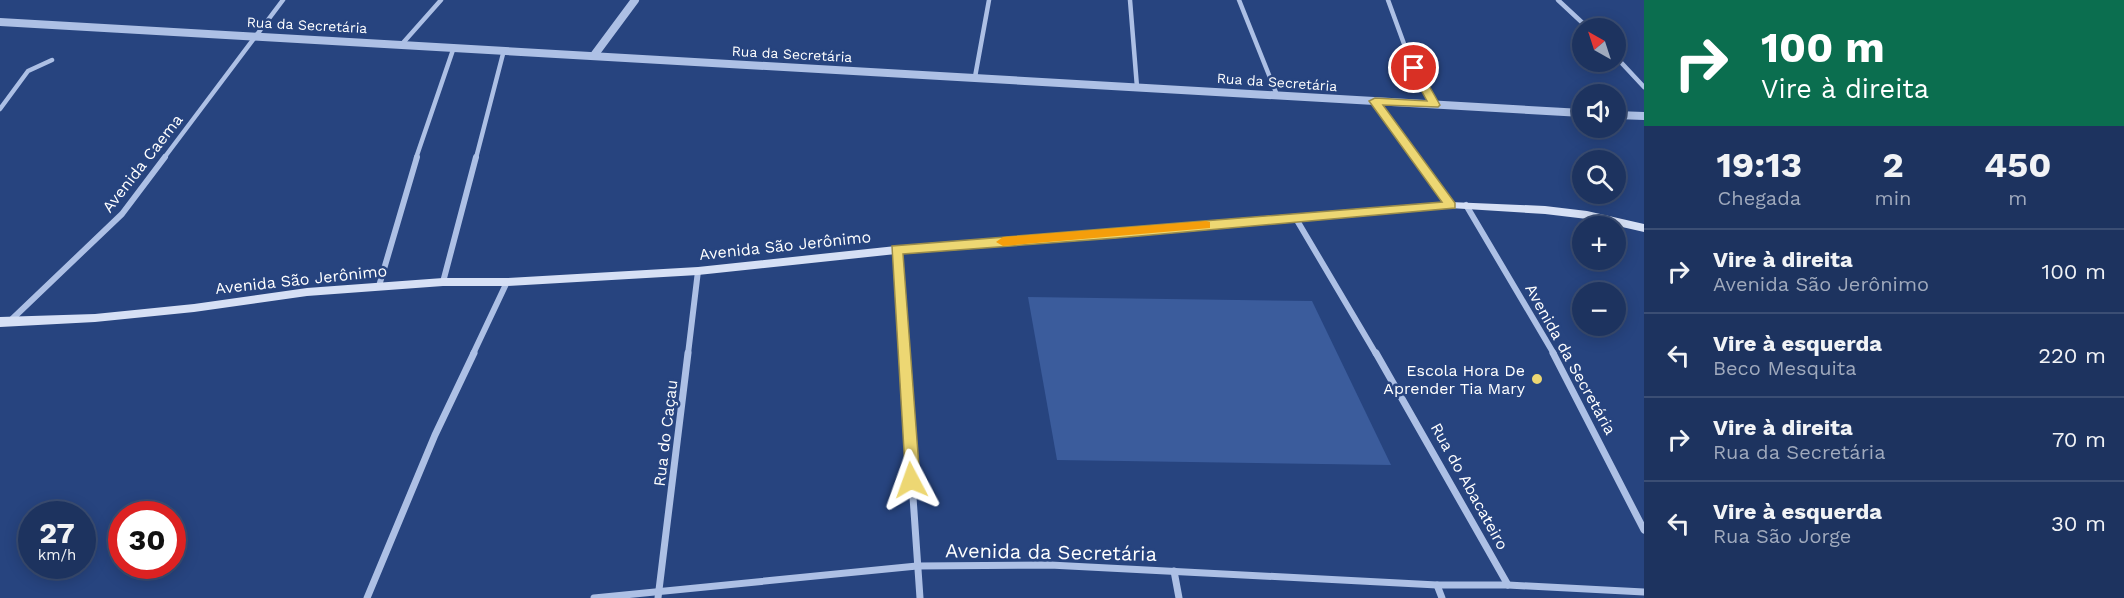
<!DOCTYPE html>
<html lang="pt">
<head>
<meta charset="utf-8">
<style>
  body { margin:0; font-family:"Work Sans",sans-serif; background:#253b65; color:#f1f3f6; height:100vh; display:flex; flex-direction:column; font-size:22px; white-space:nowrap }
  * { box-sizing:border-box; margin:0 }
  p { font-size:20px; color:#a0aabd }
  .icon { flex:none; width:33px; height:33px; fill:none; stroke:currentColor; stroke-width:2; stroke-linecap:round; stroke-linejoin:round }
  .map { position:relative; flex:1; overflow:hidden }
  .sheet { display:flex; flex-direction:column; background:#1d335f; width:480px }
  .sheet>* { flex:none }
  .top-card { background:#0b6e4f; color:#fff; overflow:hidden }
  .needle { width:39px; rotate:321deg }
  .tools { position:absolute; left:1572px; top:18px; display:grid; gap:12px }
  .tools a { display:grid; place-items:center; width:54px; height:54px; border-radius:50%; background:#1d335f; box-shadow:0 3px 15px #0003,0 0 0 2px #3b4e74; font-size:30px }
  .speed { position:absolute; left:18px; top:501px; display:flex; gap:12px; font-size:30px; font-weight:700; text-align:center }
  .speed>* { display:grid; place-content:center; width:78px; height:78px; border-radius:50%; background:#1d335f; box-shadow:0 3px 15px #0003,0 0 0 2px #3b4e74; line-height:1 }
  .speed small { font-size:15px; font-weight:400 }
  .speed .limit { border:9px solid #d22; background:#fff; color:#111 }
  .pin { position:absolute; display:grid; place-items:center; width:51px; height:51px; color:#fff; margin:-26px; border:3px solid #fff; border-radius:50%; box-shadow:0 2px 6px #0007 }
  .me { position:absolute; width:66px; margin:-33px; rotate:356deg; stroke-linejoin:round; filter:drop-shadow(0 0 4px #0008) }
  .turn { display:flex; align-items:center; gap:21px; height:126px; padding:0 18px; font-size:27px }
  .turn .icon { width:78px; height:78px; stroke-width:2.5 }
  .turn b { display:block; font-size:42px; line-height:51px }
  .eta { display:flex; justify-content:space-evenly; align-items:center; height:102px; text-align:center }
  .eta b { font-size:36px; font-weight:700; line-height:42px }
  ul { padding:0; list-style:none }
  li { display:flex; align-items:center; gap:18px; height:84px; padding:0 18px; border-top:2px solid #3b4e74 }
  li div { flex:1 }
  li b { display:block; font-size:22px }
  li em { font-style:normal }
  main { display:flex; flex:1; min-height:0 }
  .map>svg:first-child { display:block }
  .green { fill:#3b5c9c }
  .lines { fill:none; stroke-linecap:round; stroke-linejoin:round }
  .minor-far2 { stroke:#adc0e5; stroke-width:4.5 }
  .minor-far1 { stroke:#adc0e5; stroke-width:6 }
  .minor { stroke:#adc0e5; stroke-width:7 }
  .tertiary { stroke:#adc0e5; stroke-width:8 }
  .secondary { fill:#d6e0f5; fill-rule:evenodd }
  .route { fill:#edd773; stroke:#9a8c4b; stroke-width:1.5 }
  .slow { fill:#f59e0b }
  .poi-dot { fill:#edd773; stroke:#27447f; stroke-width:2 }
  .labels { text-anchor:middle; stroke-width:5; stroke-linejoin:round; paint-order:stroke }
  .far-street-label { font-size:14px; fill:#fff; stroke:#27447f }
  .street-label { font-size:16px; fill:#fff; stroke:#27447f }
  .poi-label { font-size:16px; fill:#fff; stroke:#27447f; text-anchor:end }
  .near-street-label { font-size:20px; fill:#fff; stroke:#27447f }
</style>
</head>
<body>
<main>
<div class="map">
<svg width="1644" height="598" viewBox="0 0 1644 598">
  <rect width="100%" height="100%" fill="#27447f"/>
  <path class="green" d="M1028,297l284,4 79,164 -334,-5z"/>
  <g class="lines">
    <g class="minor-far2">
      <path d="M1130,0l7,87"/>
      <path d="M1239,0l38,95"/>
      <path d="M1388,0l19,52 27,53"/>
      <path d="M1558,0l30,28"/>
      <path d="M402,44l39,-44"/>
      <path d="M1616,57l28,30"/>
      <path d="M975,77l14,-77"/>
      <path d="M1375,101l41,57"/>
      <path d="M0,109l28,-38 24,-11"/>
      <path d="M164,158l119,-158"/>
      <path d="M416,158l38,-111"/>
      <path d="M476,158l28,-108"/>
    </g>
    <g class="minor-far1">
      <path d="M1415,157l35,48"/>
      <path d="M1466,205l88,149"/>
      <path d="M1295,217l81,137"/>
      <path d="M896,250l7,104"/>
      <path d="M443,282l33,-125"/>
      <path d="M379,286l38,-129"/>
      <path d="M10,321l112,-107 43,-57"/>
      <path d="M473,354l34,-72"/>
      <path d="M688,354l10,-83"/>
    </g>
    <g class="minor">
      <path d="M903,353l17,245"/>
      <path d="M1376,353l132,232"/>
      <path d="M1553,353l91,177"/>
      <path d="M1174,571l5,27"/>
      <path d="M1437,585l5,13"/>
      <path d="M367,598l68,-163 39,-82"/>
      <path d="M594,598l323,-32 133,-1 387,20h71l136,7"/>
      <path d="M658,598l30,-245"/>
    </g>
    <g class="tertiary">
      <path d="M0,22l1582,91"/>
      <path d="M595,54l40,-54"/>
      <path d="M1616,115l28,1"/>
    </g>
    <path class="secondary" d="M1450,202l95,4 42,5 57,13v8l-57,-13 -42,-5 -95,-6 -333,30 -221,16 -198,21 -191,11h-64l-136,10 -113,16 -99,10 -95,5v-10l95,-3 99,-10 113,-16 136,-10h64l191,-11 198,-21 221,-16z"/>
  </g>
  <path class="route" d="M1414,64l5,4 21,37 -2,2 -55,-2 72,98v5l-338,30 -214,16 17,226 -3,5h-11l-14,-239 550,-44 -73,-101 6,-3 52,3 -18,-33z"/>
  <path class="slow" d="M1206,221l4,1v6l-207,18 -7,-4 7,-5z"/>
  <circle class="poi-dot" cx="1537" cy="379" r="6"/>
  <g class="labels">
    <g class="far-street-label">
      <text transform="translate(307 25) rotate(3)" y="5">Rua da Secretária</text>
      <text transform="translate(792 54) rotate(3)" y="5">Rua da Secretária</text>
      <text transform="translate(1277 82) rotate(4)" y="5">Rua da Secretária</text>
    </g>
    <g class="street-label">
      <text transform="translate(142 163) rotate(-52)" y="6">Avenida Caema</text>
      <text transform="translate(785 245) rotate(-6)" y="6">Avenida São Jerônimo</text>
      <text transform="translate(301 279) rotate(-6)" y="6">Avenida São Jerônimo</text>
      <text transform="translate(1571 359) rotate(61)" y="6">Avenida da Secretária</text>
      <text transform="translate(665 433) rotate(-83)" y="6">Rua do Caçau</text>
      <text transform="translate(1470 486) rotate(61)" y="6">Rua do Abacateiro</text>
    </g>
    <g class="poi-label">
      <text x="1525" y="376">Escola Hora De<tspan x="1525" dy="18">Aprender Tia Mary</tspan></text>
    </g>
    <g class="near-street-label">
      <text transform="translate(1051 552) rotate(1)" y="7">Avenida da Secretária</text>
    </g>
  </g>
</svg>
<div class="tools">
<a><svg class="needle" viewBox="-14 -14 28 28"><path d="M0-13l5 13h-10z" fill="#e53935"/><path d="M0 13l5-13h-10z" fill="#a0aabd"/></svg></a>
<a><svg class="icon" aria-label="sound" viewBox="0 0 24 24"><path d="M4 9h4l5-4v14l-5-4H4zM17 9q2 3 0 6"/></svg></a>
<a><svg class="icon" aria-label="search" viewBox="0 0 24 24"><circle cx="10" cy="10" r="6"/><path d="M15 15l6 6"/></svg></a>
<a>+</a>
<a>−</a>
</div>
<div class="speed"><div>27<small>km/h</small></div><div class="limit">30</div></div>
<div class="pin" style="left:1414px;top:68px;background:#d93025"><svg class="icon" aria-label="arrive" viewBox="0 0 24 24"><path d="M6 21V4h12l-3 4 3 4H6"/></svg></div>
<svg class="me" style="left:911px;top:480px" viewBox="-20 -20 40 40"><path d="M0-17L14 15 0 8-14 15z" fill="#edd773" stroke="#fff" stroke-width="4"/></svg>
</div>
<section class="sheet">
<div class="top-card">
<div class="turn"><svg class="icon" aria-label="right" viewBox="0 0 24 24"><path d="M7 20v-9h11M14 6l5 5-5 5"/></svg><div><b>100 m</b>Vire à direita</div></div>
</div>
<div class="eta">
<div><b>19:13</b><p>Chegada</p></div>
<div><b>2</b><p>min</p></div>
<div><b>450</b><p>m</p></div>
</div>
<ul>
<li><svg class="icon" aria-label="right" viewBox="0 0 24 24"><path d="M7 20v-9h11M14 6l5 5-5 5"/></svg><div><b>Vire à direita</b><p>Avenida São Jerônimo</p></div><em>100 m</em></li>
<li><svg class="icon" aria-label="left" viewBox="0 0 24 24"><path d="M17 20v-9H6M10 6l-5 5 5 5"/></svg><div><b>Vire à esquerda</b><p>Beco Mesquita</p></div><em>220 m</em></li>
<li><svg class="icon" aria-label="right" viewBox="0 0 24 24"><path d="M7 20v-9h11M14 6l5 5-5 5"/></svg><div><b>Vire à direita</b><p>Rua da Secretária</p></div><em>70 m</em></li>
<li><svg class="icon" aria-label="left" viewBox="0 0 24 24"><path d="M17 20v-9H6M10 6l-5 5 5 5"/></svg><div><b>Vire à esquerda</b><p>Rua São Jorge</p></div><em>30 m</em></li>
</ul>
</section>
</main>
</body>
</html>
